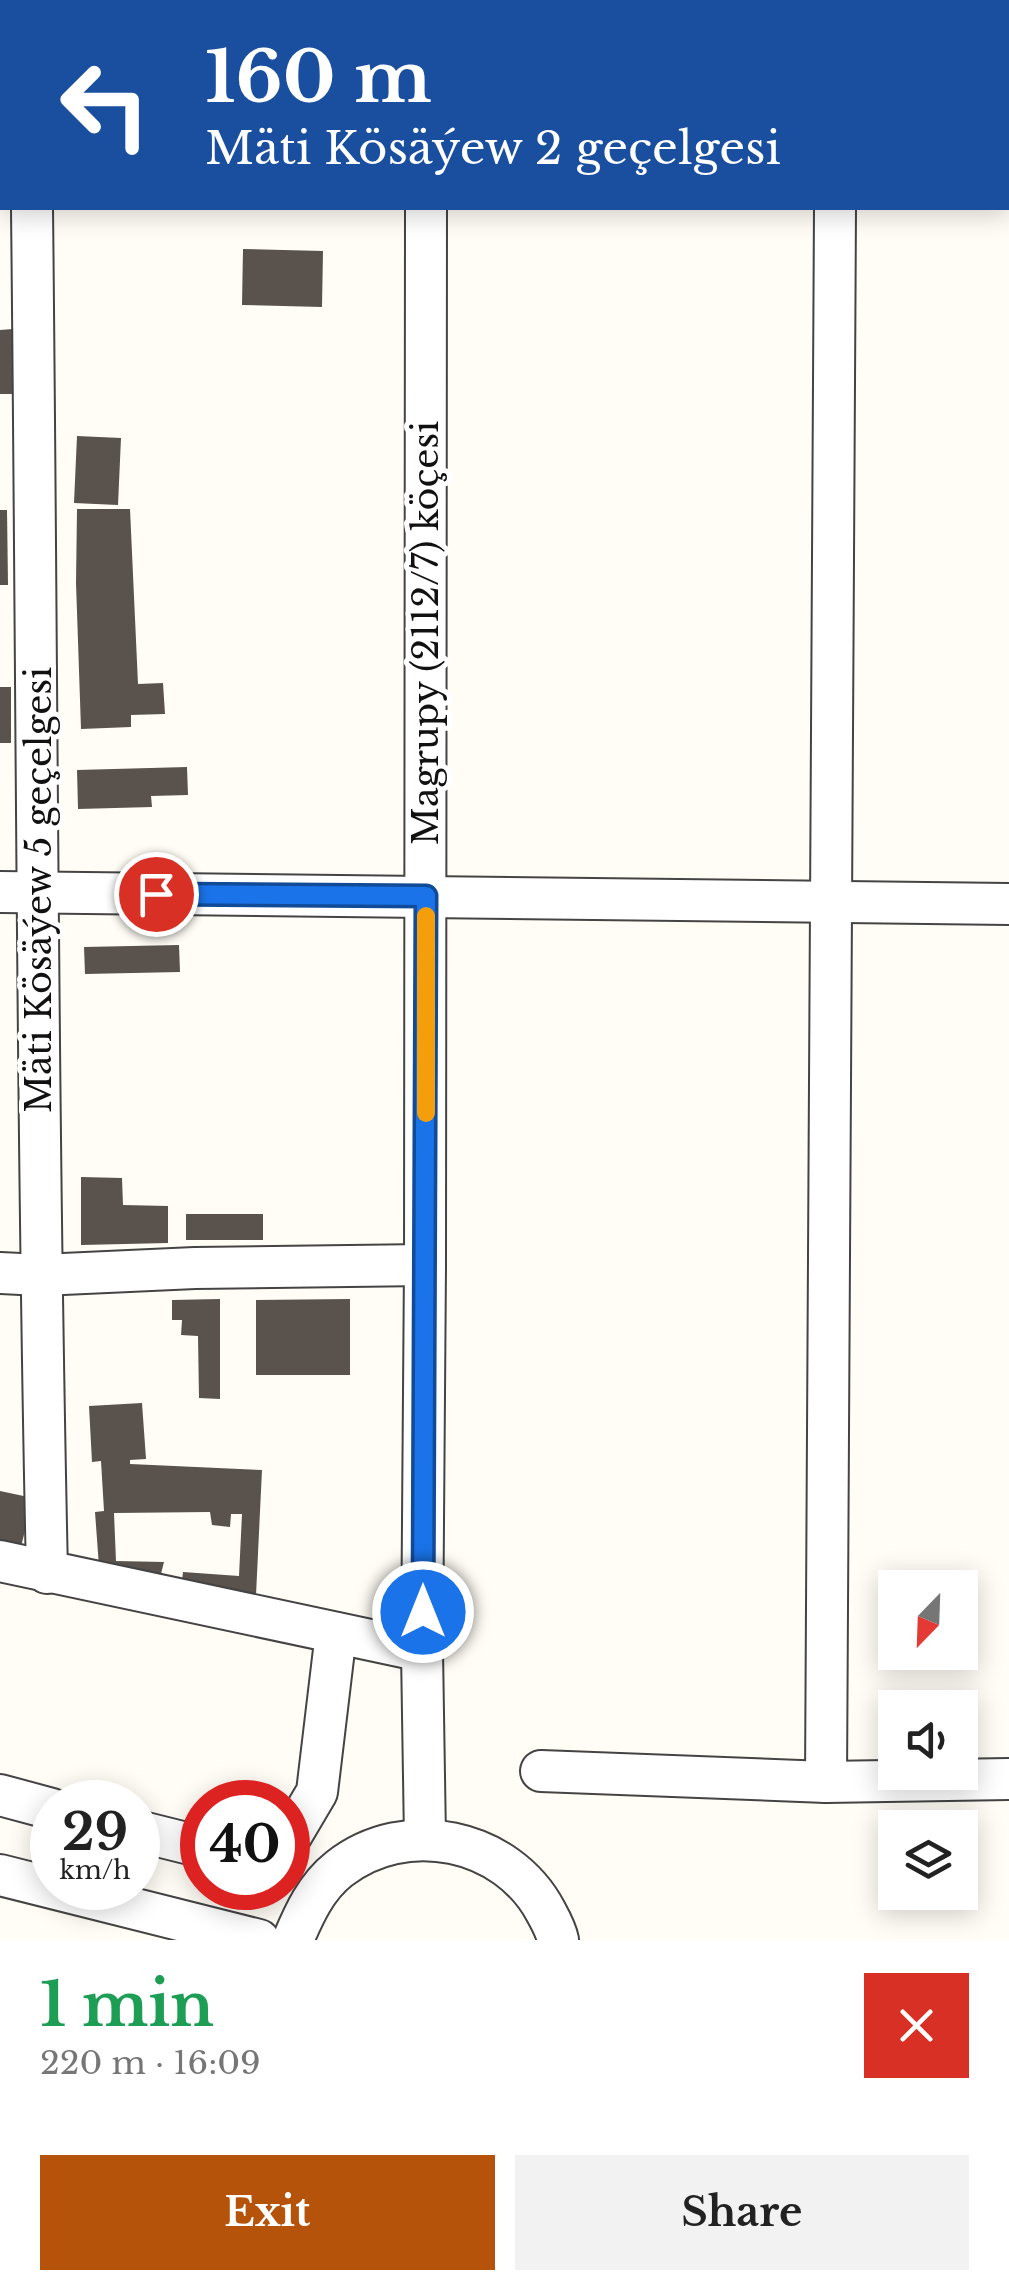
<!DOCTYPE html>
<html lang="en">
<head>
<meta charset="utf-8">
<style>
  body { margin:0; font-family:"Libre Baskerville",serif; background:#f2f2f2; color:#222; height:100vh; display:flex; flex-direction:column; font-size:38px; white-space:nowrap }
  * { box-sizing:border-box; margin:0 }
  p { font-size:32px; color:#767676 }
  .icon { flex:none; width:55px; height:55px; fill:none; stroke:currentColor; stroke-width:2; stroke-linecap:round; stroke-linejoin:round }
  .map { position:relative; height:1940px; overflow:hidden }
  .panel { display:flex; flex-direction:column; background:#fff; flex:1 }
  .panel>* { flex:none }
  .guide { position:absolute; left:0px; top:0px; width:1010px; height:210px; box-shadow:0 5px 25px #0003; background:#1a4fa0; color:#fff; overflow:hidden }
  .needle { width:65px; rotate:203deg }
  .fabs { position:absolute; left:878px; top:1570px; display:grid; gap:20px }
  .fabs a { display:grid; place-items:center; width:100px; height:100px; border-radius:0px; background:#fff; box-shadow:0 5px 25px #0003; font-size:50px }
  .speed { position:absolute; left:30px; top:1780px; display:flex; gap:20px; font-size:50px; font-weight:700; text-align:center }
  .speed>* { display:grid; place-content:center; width:130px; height:130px; border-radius:50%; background:#fff; box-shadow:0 5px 25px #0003; line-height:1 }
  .speed small { font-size:25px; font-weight:400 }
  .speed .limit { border:15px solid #d22; background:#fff; color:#111 }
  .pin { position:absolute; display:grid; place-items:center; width:85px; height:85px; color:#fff; margin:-42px; border:5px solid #fff; border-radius:50%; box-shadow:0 2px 10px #0007 }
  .me { position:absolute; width:110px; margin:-55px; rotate:0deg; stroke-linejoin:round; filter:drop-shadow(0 0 8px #0008) }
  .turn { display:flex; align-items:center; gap:35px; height:210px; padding:0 40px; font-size:45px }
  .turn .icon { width:130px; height:130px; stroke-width:2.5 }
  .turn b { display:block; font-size:70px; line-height:85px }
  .round { display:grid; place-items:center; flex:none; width:105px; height:105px; border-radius:0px; background:#f2f2f2 }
  .overview { display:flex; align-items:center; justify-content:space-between; height:170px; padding:0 40px }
  h1 { font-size:60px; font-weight:700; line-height:75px; color:#1e9e55 }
  .button { display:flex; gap:20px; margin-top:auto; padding:20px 40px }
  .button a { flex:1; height:115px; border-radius:0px; background:#b45309; color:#fff; font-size:40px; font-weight:700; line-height:115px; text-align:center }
  .button a+a { background:#f2f2f2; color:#222 }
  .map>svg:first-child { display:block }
  .building { fill:#5a524d }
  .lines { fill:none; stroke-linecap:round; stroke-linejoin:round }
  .minor-casing { stroke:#444; stroke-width:44 }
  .path { stroke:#333; stroke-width:5; stroke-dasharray:10 5; stroke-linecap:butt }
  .minor { stroke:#fff; stroke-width:40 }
  .route-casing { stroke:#114b97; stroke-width:25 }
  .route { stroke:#1a73e8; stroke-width:18 }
  .slow { stroke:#f59e0b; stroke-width:18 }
  .labels { text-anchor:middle; stroke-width:10; stroke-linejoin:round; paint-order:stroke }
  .street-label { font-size:35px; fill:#111; stroke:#fff }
</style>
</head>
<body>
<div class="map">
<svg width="1009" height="1940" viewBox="0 0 1009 1940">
  <rect width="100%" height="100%" fill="#fffdf5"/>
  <g class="building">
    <path d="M243,249l80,2 -1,56 -80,-2z"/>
    <path d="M13,329l-1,65h-12v-64z"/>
    <path d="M77,436l44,2 -3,67 -44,-2z"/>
    <path d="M77,509h53l8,175 25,-1 2,31 -34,1v12l-50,2 -5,-146z"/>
    <path d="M0,510h7l1,75h-8z"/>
    <rect x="0" y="687" width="11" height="56"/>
    <path d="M187,767l1,28 -37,1 1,11 -74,2 -1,-39z"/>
    <path d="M179,945l1,27 -95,2 -1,-27z"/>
    <path d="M81,1177l41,1 1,27 45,1v37l-87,2z"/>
    <rect x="186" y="1214" width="77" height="26"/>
    <path d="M220,1299v100l-21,-1 -1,-62 -17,-1 1,-15h-10v-20z"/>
    <path d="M350,1299v76h-94v-75z"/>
    <path d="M142,1403l4,56 -16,1v4l132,6 -6,125 -75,-6 2,-17 56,4 3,-62h-11l-1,13 -18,-2 -2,-13 -96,1 2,48 48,1 -6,24 -58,-6 -5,-68 9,-1 -3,-50 -9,1 -3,-56z"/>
    <path d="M0,1491l33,7 -14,57 -19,-4z"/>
  </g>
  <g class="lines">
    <defs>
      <g id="minor">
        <path d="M425,0v2"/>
        <path d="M33,2v-2"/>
        <path d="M836,2v-2"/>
        <path d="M0,119h2"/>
        <path d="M32,208c5,455 5,910 15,1365"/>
        <path d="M0,892l1009,12"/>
        <path d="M0,1273l41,2 154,-7 230,-3"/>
        <path d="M0,1561l422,90"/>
        <path d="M541,1771l285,11 183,-3"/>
        <path d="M826,1782l9,-1574"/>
        <path d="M0,1795l52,14"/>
        <path d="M138,1831l64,16"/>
        <path d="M425,1839l-3,-188 3,-386 1,-1057"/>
        <path d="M288,1841l29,-49 19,-159"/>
        <path d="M0,1875l259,65"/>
        <path d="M293,1940c11,-26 23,-53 46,-71 66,-52 168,-31 207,43 5,9 10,18 12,28"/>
      </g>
    </defs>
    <use href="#minor" class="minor-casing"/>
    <path class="path" d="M1008,105h1"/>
    <use href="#minor" class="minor"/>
  </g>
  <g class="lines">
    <defs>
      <path id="route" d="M156,894l270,2 -3,716"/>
    </defs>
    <use href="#route" class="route-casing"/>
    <use href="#route" class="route"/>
    <path class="slow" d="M426,1113v-197"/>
  </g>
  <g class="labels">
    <g class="street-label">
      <text transform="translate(426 633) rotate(-90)" y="12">Magrupy (2112/7) köçesi</text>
      <text transform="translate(39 890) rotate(-90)" y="12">Mäti Kösäýew 5 geçelgesi</text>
    </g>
  </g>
</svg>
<div class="fabs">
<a><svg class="needle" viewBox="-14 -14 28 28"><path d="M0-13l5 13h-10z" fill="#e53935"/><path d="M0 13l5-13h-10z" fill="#767676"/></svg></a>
<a><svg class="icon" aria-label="sound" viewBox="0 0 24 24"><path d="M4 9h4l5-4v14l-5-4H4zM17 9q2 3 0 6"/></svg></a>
<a><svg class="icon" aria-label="layers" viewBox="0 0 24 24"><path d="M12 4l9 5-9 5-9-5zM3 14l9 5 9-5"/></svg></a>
</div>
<div class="speed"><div>29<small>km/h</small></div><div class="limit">40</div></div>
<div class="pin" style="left:156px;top:894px;background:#d93025"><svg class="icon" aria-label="arrive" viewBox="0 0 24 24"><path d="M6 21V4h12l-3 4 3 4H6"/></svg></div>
<svg class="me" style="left:423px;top:1612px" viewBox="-20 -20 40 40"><circle r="17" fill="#1a73e8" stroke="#fff" stroke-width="3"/><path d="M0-11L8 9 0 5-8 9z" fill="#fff"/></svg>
<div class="guide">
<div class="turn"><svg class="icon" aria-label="left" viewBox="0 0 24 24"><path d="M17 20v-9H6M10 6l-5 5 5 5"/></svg><div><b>160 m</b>Mäti Kösäýew 2 geçelgesi</div></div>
</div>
</div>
<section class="panel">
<div class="overview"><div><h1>1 min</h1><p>220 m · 16:09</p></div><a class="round" style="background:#d93025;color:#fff"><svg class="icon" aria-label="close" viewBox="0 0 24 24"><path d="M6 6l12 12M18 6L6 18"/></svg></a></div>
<div class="button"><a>Exit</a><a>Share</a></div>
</section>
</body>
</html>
